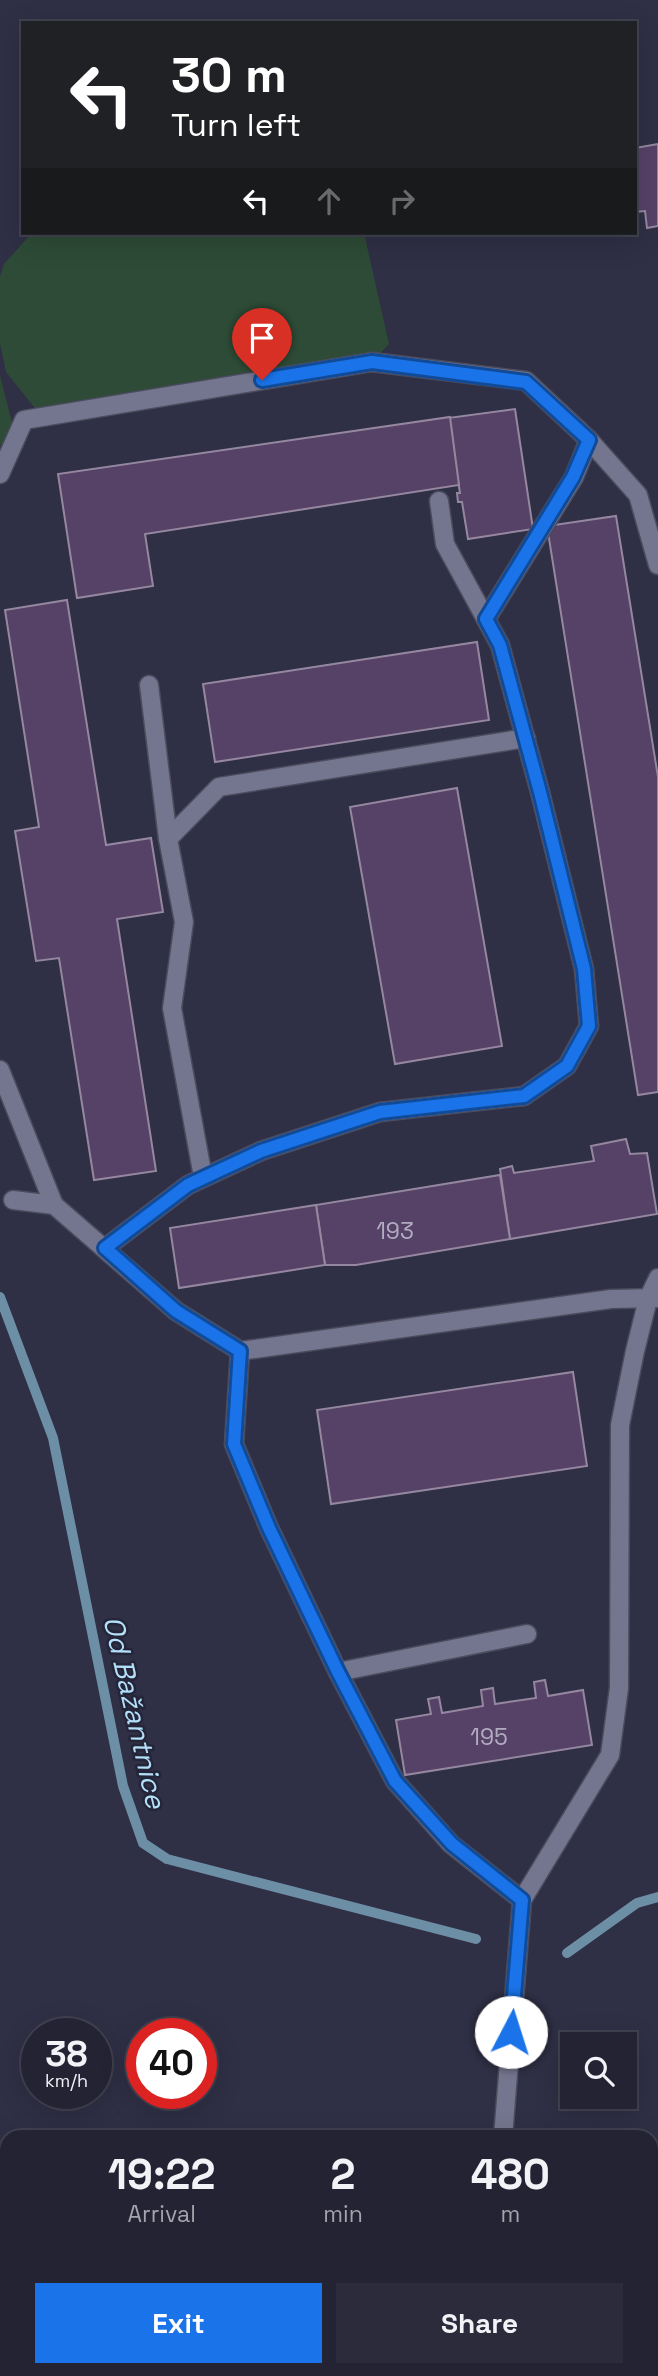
<!DOCTYPE html>
<html lang="en">
<head>
<meta charset="utf-8">
<style>
  body { margin:0; font-family:"Space Grotesk",sans-serif; background:#2b2b3c; color:#f1f3f6; height:100vh; display:flex; flex-direction:column; font-size:26px; white-space:nowrap }
  * { box-sizing:border-box; margin:0 }
  p { font-size:23px; color:#a3a4ac }
  .icon { flex:none; width:38px; height:38px; fill:none; stroke:currentColor; stroke-width:2; stroke-linecap:round; stroke-linejoin:round }
  .map { position:relative; flex:1; overflow:hidden }
  .details { position:absolute; left:0px; top:2130px; width:658px; height:247px; display:flex; flex-direction:column; background:#232334; border-radius:21px 21px 0 0; box-shadow:0 7px 28px #0002,0 0 0 2px #40404f }
  .details>* { flex:none }
  .banner { position:absolute; left:21px; top:21px; width:616px; height:214px; border-radius:0px; box-shadow:0 7px 28px #0002,0 0 0 2px #40404f; background:#202124; color:#fff; overflow:hidden }
  .buttons { position:absolute; left:560px; top:2032px; display:grid; gap:14px }
  .buttons a { display:grid; place-items:center; width:77px; height:77px; border-radius:0px; background:#232334; box-shadow:0 7px 28px #0002,0 0 0 2px #40404f; font-size:35px }
  .speed { position:absolute; left:21px; top:2018px; display:flex; gap:14px; font-size:35px; font-weight:700; text-align:center }
  .speed>* { display:grid; place-content:center; width:91px; height:91px; border-radius:50%; background:#232334; box-shadow:0 7px 28px #0002,0 0 0 2px #40404f; line-height:1 }
  .speed small { font-size:18px; font-weight:400 }
  .speed .limit { border:10px solid #d22; background:#fff; color:#111 }
  .pin { position:absolute; display:grid; place-items:center; width:60px; height:60px; color:#fff; margin:-72px -30px; border-radius:50% 50% 50% 0; rotate:-45deg; box-shadow:0 0 7px #0007 }
  .pin .icon { rotate:45deg }
  .me { position:absolute; width:77px; margin:-38px; rotate:5deg; stroke-linejoin:round; filter:drop-shadow(0 0 5px #0008) }
  .turn { display:flex; align-items:center; gap:24px; height:147px; padding:0 35px; font-size:32px }
  .turn .icon { width:91px; height:91px; stroke-width:2.5 }
  .turn b { display:block; font-size:49px; line-height:60px }
  .lanes { display:flex; align-items:center; height:66px; padding:0 35px; background:#0003; justify-content:center; gap:35px; direction:ltr }
  .lanes .off { opacity:.35 }
  .eta { display:flex; justify-content:space-evenly; align-items:center; height:119px; text-align:center }
  .eta b { font-size:42px; font-weight:800; line-height:49px }
  .action { display:flex; gap:14px; margin-top:auto; padding:14px 35px }
  .action a { flex:1; height:80px; border-radius:0px; background:#1a73e8; color:#fff; font-size:28px; font-weight:800; line-height:80px; text-align:center }
  .action a+a { background:#2b2b3c; color:#f1f3f6 }
  .map>svg:first-child { display:block }
  .green { fill:#2d4b36 }
  .lines { fill:none; stroke-linecap:round; stroke-linejoin:round }
  .stream { stroke:#6d8fa6; stroke-width:10 }
  .building { fill:#564167; stroke:#94879f; stroke-width:2 }
  .minor-casing { stroke:#4b4b5d; stroke-width:21 }
  .minor { stroke:#74758e; stroke-width:18 }
  .route-casing { stroke:#114b97; stroke-width:18 }
  .route { stroke:#1a73e8; stroke-width:12 }
  .labels { text-anchor:middle; stroke-width:5; stroke-linejoin:round; paint-order:stroke }
  .number-label { font-size:23px; fill:#b1acc0 }
  .water-label { font-size:28px; font-style:italic; fill:#b3dff9; stroke:#25253a }
</style>
</head>
<body>
<div class="map">
<svg width="658" height="2376" viewBox="0 0 658 2376">
  <rect width="100%" height="100%" fill="#2f2f45"/>
  <g class="green">
    <path d="M32,233h332l25,111 -17,18 -330,55 -36,-45 -6,-28v-68l4,-12z"/>
    <path d="M0,375l14,56 -14,15z"/>
  </g>
  <g class="lines">
    <g class="stream">
      <path d="M0,1297l53,141 70,348 20,57 24,16 309,80"/>
      <path d="M567,1953l70,-50 21,-6"/>
    </g>
  </g>
  <g class="building">
    <path d="M658,144v82l-11,2 -2,-17 -10,1v-64z"/>
    <path d="M515,409l18,120 -65,10 -6,-37h-4l-1,-9h3l-12,-75z"/>
    <path d="M450,417l9,68 -314,49 8,52 -76,12 -19,-124z"/>
    <path d="M616,516l42,261v315l-20,3 -91,-569z"/>
    <path d="M67,600l39,245 45,-7 12,74 -46,7 39,252 -62,9 -35,-222 -23,3 -21,-130 24,-4 -34,-217z"/>
    <path d="M477,642l12,78 -274,42 -12,-78z"/>
    <path d="M457,788l45,258 -107,18 -45,-257z"/>
    <path d="M626,1139l4,15 17,-1 10,61 -147,25 -10,-70 12,-3 2,7 80,-12 -3,-15z"/>
    <path d="M500,1175l10,64 -154,26h-31l-9,-60z"/>
    <path d="M316,1205l9,60 -146,23 -9,-60z"/>
    <path d="M573,1372l14,94 -256,38 -14,-94z"/>
    <path d="M545,1680l3,16 35,-6 9,55 -187,30 -9,-55 35,-6 -3,-15 11,-2 3,16 41,-7 -2,-16 12,-2 2,16 41,-6 -2,-16z"/>
  </g>
  <g class="lines">
    <defs>
      <g id="minor">
        <path d="M0,474l24,-54 348,-58 154,19 63,59 49,55 20,70"/>
        <path d="M486,619l88,-142 15,-37"/>
        <path d="M149,685l19,154 16,83 -12,86 31,169"/>
        <path d="M168,839l51,-52 307,-49"/>
        <path d="M0,1070l54,135"/>
        <path d="M13,1200l41,5 122,106 64,40 371,-52 47,-1"/>
        <path d="M105,1248l83,-63 73,-34 119,-39 144,-16 43,-30 22,-40 -5,-57 -44,-177 -40,-147 -55,-101 -6,-43"/>
        <path d="M240,1351l-6,93 35,84 69,144 189,-38"/>
        <path d="M338,1672l57,109 56,63 71,56"/>
        <path d="M503,2137l19,-237 88,-145 9,-67 1,-263 15,-74 13,-52 10,-21"/>
        <path d="M491,2376v-6"/>
      </g>
    </defs>
    <use href="#minor" class="minor-casing"/>
    <use href="#minor" class="minor"/>
  </g>
  <g class="lines">
    <defs>
      <path id="route" d="M262,380l110,-18 154,20 63,58 -16,37 -87,142 14,26 40,147 44,177 5,57 -22,40 -43,30 -144,16 -119,39 -73,34 -83,63 71,63 64,40 -6,93 35,84 69,144 57,109 57,63 70,56 -11,132"/>
    </defs>
    <use href="#route" class="route-casing"/>
    <use href="#route" class="route"/>
  </g>
  <g class="labels">
    <g class="number-label">
      <text x="395" y="1239">193</text>
      <text x="489" y="1745">195</text>
    </g>
    <g class="water-label">
      <text transform="translate(135 1712) rotate(77)" y="10">Od Bažantnice</text>
    </g>
  </g>
</svg>
<div class="buttons">
<a><svg class="icon" aria-label="search" viewBox="0 0 24 24"><circle cx="10" cy="10" r="6"/><path d="M15 15l6 6"/></svg></a>
</div>
<div class="speed"><div>38<small>km/h</small></div><div class="limit">40</div></div>
<div class="pin" style="left:262px;top:380px;background:#d93025"><svg class="icon" aria-label="arrive" viewBox="0 0 24 24"><path d="M6 21V4h12l-3 4 3 4H6"/></svg></div>
<svg class="me" style="left:511px;top:2032px" viewBox="-20 -20 40 40"><circle r="19" fill="#fff"/><path d="M0-13L10 11 0 6-10 11z" fill="#1a73e8"/></svg>
<div class="banner">
<div class="turn"><svg class="icon" aria-label="left" viewBox="0 0 24 24"><path d="M17 20v-9H6M10 6l-5 5 5 5"/></svg><div><b>30 m</b>Turn left</div></div>
<div class="lanes"><svg class="icon" aria-label="left" viewBox="0 0 24 24"><path d="M17 20v-9H6M10 6l-5 5 5 5"/></svg><svg class="icon off" aria-label="ahead" viewBox="0 0 24 24"><path d="M12 20V5M6 11l6-6 6 6"/></svg><svg class="icon off" aria-label="right" viewBox="0 0 24 24"><path d="M7 20v-9h11M14 6l5 5-5 5"/></svg></div>
</div>
<section class="details">
<div class="eta">
<div><b>19:22</b><p>Arrival</p></div>
<div><b>2</b><p>min</p></div>
<div><b>480</b><p>m</p></div>
</div>
<div class="action"><a>Exit</a><a>Share</a></div>
</section>
</div>
</body>
</html>
